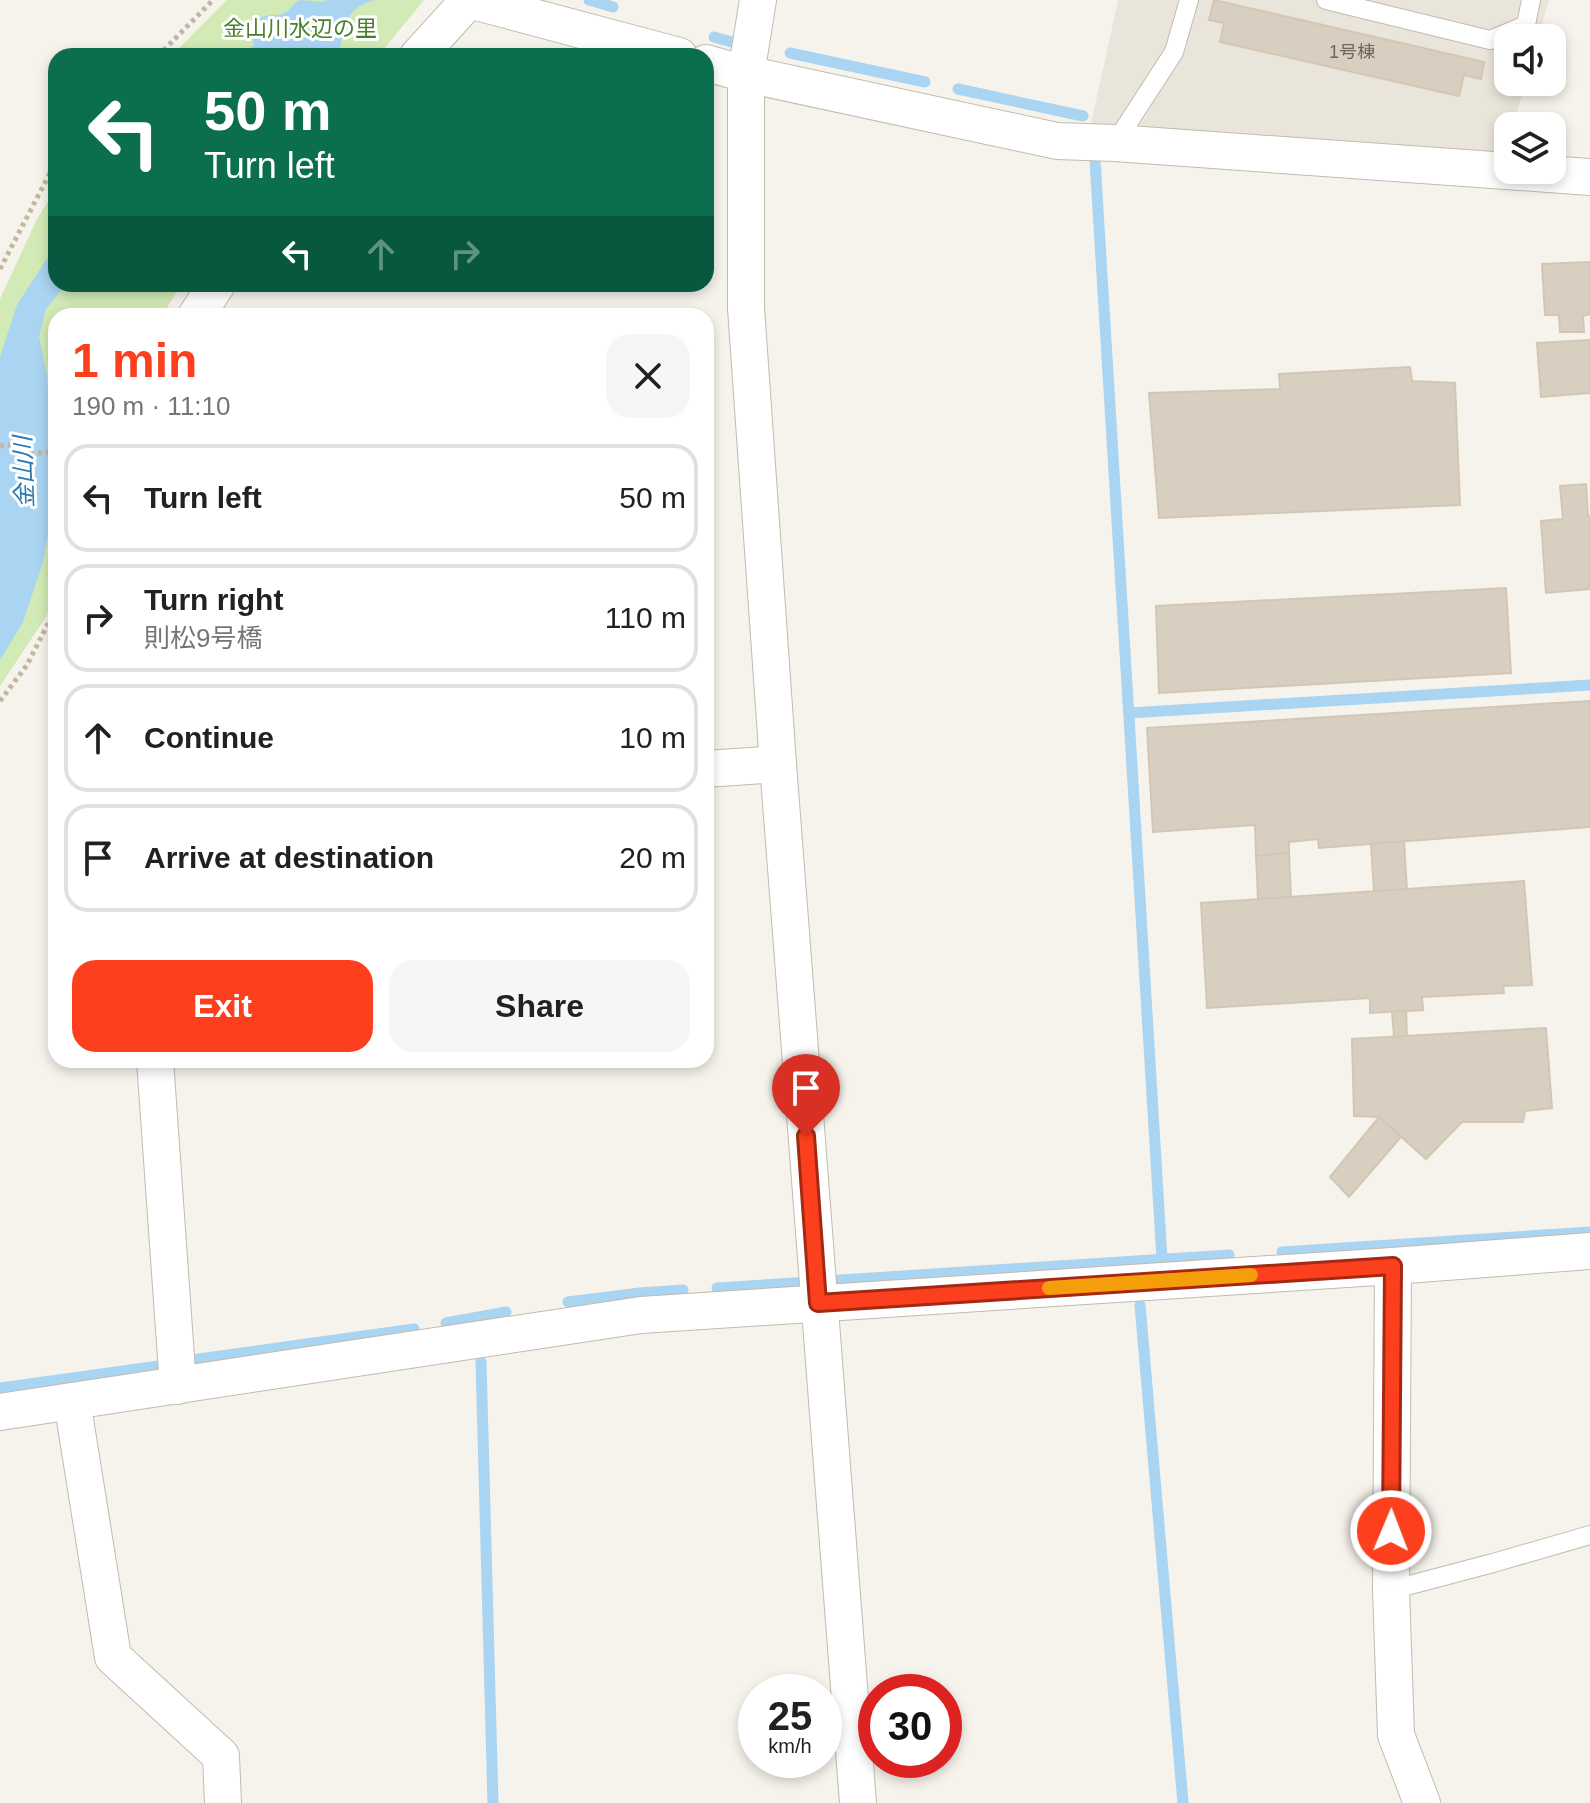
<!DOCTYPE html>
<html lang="en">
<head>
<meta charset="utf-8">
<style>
  body { margin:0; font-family:Helvetica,"Noto Sans JP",sans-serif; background:#f6f6f6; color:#202124; height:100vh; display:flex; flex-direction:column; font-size:30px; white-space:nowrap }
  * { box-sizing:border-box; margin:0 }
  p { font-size:26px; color:#757577 }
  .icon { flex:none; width:44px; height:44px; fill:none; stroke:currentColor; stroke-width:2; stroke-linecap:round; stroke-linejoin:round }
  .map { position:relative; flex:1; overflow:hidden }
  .side { position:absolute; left:48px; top:308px; width:666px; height:760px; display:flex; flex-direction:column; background:#fff; border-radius:24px; box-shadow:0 4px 12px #0003 }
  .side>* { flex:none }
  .guide { position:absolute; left:48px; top:48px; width:666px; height:244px; border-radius:24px; box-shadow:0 4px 12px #0003; background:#0b6e4f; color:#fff; overflow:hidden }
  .fabs { position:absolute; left:1494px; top:24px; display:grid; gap:16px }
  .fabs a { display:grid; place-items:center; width:72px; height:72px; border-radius:16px; background:#fff; box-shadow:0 4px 12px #0003; font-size:40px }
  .speed { position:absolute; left:738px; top:1674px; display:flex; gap:16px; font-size:40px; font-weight:700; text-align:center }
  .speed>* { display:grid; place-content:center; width:104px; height:104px; border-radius:50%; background:#fff; box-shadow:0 4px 12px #0003; line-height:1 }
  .speed small { font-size:20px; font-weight:400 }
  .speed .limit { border:12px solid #d22; background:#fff; color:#111 }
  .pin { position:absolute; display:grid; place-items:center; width:68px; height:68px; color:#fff; margin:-82px -34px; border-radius:50% 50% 50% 0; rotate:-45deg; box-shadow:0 0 8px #0007 }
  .pin .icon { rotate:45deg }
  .me { position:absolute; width:88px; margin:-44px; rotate:1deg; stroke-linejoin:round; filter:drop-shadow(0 0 6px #0008) }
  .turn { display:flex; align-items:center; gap:28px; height:168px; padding:0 24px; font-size:36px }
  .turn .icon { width:104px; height:104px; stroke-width:2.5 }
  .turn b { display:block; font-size:56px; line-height:68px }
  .lanes { display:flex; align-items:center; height:76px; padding:0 24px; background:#0003; justify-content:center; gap:40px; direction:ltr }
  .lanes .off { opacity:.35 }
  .round { display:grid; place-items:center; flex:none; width:84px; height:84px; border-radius:24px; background:#f6f6f6 }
  .summary { display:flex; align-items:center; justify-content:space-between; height:136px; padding:0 24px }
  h1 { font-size:48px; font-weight:700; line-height:60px; color:#fc3f1d }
  .primary-button { display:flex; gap:16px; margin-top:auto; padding:16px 24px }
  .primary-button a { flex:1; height:92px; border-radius:24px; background:#fc3f1d; color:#fff; font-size:32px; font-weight:700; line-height:92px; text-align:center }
  .primary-button a+a { background:#f6f6f6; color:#202124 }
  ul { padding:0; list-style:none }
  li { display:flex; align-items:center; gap:24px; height:108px; margin:0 16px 12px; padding:0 8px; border:4px solid #e0e0e0; border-radius:24px }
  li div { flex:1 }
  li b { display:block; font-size:30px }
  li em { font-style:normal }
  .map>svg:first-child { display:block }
  .residential { fill:#eae5da }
  .green { fill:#d2eab5 }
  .water { fill:#a9d4f2 }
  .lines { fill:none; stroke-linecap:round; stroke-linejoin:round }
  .stream { stroke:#a9d4f2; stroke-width:11 }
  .building { fill:#d8cfc1; stroke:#d3c7b4; stroke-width:2 }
  .service-casing { stroke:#c2bbae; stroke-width:20 }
  .minor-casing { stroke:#c2bbae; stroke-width:38 }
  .path { stroke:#c4b79f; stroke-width:5; stroke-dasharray:4 4; stroke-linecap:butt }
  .service { stroke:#fff; stroke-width:18 }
  .minor { stroke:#fff; stroke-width:36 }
  .route-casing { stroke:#a42913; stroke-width:20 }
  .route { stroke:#fc3f1d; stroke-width:14 }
  .slow { stroke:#f59e0b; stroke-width:14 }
  .labels { text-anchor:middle; stroke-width:6; stroke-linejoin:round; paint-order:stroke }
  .number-label { font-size:18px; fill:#6e675b }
  .park-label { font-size:22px; fill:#4a7f2a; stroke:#fff }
  .water-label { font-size:24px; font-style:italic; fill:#2e7ab2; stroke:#fff }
</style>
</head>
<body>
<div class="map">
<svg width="1590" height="1803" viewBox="0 0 1590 1803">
  <rect width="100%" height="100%" fill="#f6f3ec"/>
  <path class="residential" d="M1118,0h431l-11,38h-30v44h18l-13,44h-5v18l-3,10 -414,-30z"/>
  <g class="green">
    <path d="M227,0h197l-46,56h-207z"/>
    <path d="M56,189v95h125l-19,32h-106v276l-10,25 -46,69v-387l37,-80z"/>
  </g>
  <g class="water">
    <path d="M301,0l22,2 4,-2h48c-29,8 -30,23 -35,48l-11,8h-89l14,-11c-3,-12 -2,-25 11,-29 8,-2 13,1 21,-4 6,-4 7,-9 15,-12z"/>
    <path d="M56,248v36h10l-20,25 -7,28 8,39 8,120 -12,66 -20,60 -23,38v-303l17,-52 29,-45z"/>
  </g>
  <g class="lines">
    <g class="stream">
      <path d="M589,0l24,7"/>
      <path d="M714,37l18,5"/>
      <path d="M790,53l135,29"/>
      <path d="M958,89l125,27"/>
      <path d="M1095,160l67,1099"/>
      <path d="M1129,713l461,-28"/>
      <path d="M1282,1252l308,-20"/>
      <path d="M717,1288l512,-33"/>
      <path d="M568,1302l72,-9 43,-3"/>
      <path d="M1140,1305l43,498"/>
      <path d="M446,1323l60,-11"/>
      <path d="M192,1360l222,-31"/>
      <path d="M481,1362l12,441"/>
      <path d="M0,1388l166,-23"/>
    </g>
  </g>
  <g class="building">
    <path d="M1214,0l270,62 -3,17 -17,-4 -5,21 -239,-54 4,-19 -15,-3z"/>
    <path d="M1590,262v52l-7,2 1,16h-24l-1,-17h-14l-3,-51z"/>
    <path d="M1590,340v53l-49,4 -4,-54z"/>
    <path d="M1410,367l2,14 43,2 5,122 -301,13 -10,-125 131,-4 -1,-15z"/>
    <path d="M1586,484l2,32h2v73l-44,4 -5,-72 22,-2 -3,-33z"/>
    <path d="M1506,588l5,85 -352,20 -3,-87z"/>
    <path d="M1590,701v126l-271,21 -1,-9 -29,3v11l-33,3 -1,-31 -102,7 -6,-104z"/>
    <path d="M1404,841l3,49 -33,2 -3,-48z"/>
    <path d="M1289,853l2,44 -33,2 -2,-43z"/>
    <path d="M1524,881l8,104 -29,1 1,7 -82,4 1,13 -53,3v-15l-163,10 -6,-105z"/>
    <path d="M1406,1011l1,25 -13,1 -2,-25z"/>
    <path d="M1546,1028l6,80 -27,3 -2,11h-61l-36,37 -47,-42 -25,-1 -2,-77z"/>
    <path d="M243,1060h62l-62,6z"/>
    <path d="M1379,1117l22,20 -52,60 -19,-20z"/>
  </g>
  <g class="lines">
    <defs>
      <g id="service">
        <path d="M1326,0l164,40 36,-15 5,-25"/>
        <path d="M1115,143l59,-91 15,-52"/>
        <path d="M1391,1590l102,-27 97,-28"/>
      </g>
      <g id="minor">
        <path d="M469,0l210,56"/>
        <path d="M758,0l-12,74v234l32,456 80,1039"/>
        <path d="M418,56l51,-56"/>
        <path d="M706,63l40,11 311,67 58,2 475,34"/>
        <path d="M196,316l21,-32"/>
        <path d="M706,769l72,-5"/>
        <path d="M155,1060l23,326"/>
        <path d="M1393,1266l-2,324 5,145 26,68"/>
        <path d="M72,1401l41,256 108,99 2,47"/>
        <path d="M0,1412l641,-97 752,-49 197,-15"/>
      </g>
    </defs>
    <use href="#service" class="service-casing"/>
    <use href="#minor" class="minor-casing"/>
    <g class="path">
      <path d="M158,56l55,-56"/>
      <path d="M0,269l50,-96 6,-6"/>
      <path d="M0,446l19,-2v10l37,-2"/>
      <path d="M0,701l27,-36 29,-57"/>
    </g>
    <use href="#service" class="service"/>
    <use href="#minor" class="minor"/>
  </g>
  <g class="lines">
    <defs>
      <path id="route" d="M806,1136l12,167 575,-37 -2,265"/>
    </defs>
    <use href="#route" class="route-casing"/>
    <use href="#route" class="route"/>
    <path class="slow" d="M1049,1288l202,-13"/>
  </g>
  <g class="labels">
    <g class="number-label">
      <text x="1352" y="58">1号棟</text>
    </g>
    <g class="park-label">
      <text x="300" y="36">金山川水辺の里</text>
    </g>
    <g class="water-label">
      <text transform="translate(24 472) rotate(-92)" y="8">金山川</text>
    </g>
  </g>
</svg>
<div class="fabs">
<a><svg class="icon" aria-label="sound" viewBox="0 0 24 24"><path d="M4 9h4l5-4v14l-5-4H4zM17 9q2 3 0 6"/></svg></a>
<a><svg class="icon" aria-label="layers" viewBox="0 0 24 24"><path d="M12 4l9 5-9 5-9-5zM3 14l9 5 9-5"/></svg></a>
</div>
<div class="speed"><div>25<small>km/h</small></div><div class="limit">30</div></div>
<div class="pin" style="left:806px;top:1136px;background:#d93025"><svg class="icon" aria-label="arrive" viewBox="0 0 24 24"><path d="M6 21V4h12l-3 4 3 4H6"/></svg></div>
<svg class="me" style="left:1391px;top:1531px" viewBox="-20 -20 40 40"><circle r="17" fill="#fc3f1d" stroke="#fff" stroke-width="3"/><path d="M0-11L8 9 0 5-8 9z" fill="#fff"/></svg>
<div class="guide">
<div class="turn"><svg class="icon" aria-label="left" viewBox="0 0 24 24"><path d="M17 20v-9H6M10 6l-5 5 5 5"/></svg><div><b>50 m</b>Turn left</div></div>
<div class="lanes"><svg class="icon" aria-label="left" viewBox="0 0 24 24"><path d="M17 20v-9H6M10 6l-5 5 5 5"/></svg><svg class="icon off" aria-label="ahead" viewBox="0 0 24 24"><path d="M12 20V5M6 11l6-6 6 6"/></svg><svg class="icon off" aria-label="right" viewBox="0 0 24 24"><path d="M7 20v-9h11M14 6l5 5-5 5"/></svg></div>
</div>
<section class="side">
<div class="summary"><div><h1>1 min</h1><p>190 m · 11:10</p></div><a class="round"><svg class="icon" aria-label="close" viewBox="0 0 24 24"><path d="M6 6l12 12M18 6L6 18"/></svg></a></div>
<ul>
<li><svg class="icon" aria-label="left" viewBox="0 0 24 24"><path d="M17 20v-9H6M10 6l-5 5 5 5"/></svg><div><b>Turn left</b></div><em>50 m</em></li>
<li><svg class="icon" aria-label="right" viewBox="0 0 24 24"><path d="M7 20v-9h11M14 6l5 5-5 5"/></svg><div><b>Turn right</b><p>則松9号橋</p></div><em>110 m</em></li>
<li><svg class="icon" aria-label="ahead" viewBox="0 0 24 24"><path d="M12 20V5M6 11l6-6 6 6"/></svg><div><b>Continue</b></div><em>10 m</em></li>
<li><svg class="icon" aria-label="arrive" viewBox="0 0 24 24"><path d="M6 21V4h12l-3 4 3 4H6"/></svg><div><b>Arrive at destination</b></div><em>20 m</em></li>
</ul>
<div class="primary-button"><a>Exit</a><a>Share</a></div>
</section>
</div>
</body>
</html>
